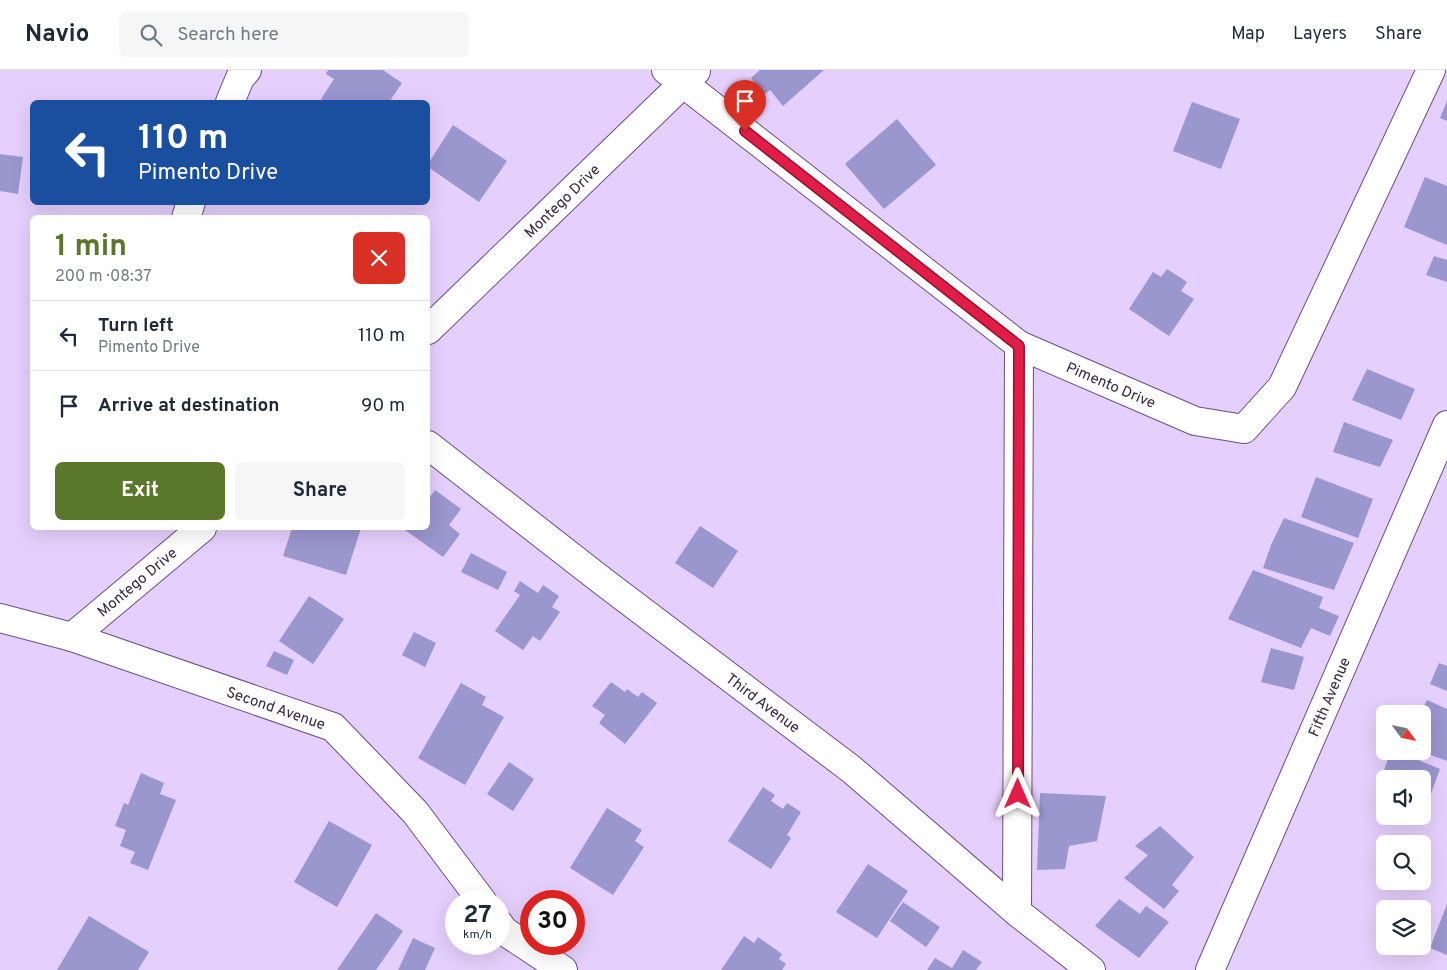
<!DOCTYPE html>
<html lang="en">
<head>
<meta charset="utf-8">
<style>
  body { margin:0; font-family:Overpass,sans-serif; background:#f6f6f7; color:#1f2937; height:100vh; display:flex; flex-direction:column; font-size:19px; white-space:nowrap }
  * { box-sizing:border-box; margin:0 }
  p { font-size:16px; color:#747a83 }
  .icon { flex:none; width:28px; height:28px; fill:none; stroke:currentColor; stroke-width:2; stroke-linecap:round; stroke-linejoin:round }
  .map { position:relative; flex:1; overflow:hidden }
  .panel { position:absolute; left:30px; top:145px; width:400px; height:315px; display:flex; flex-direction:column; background:#fff; border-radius:8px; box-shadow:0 5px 20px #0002 }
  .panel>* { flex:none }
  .hud { position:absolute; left:30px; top:30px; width:400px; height:105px; border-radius:8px; box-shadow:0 5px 20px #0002; background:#1a4fa0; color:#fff; overflow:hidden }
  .needle { width:32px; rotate:123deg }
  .fabs { position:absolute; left:1376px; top:635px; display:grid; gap:10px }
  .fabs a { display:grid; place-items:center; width:55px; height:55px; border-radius:8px; background:#fff; box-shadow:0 5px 20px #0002; font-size:25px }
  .speed { position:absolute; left:445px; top:820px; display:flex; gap:10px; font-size:25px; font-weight:700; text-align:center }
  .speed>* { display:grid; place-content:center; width:65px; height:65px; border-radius:50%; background:#fff; box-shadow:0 5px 20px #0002; line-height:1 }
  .speed small { font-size:12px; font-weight:400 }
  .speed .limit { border:8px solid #d22; background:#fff; color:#111 }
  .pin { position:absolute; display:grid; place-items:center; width:42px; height:42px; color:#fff; margin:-51px -21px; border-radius:50% 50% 50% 0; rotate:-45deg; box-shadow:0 0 5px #0007 }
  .pin .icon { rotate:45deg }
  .me { position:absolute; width:55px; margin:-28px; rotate:0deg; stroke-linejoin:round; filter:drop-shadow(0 0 4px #0008) }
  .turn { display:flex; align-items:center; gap:18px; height:105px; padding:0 25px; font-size:22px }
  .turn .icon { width:65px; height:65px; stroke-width:2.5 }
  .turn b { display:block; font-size:35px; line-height:42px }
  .round { display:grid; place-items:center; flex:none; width:52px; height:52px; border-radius:8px; background:#f6f6f7 }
  .overview { display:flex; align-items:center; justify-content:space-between; height:85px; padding:0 25px }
  h1 { font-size:30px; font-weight:700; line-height:38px; color:#5a772c }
  .action { display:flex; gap:10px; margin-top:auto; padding:10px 25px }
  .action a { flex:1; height:58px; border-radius:8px; background:#5a772c; color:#fff; font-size:20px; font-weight:700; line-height:58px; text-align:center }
  .action a+a { background:#f6f6f7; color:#1f2937 }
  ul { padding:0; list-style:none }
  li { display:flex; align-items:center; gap:15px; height:70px; padding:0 25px; border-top:1px solid #e0e1e3 }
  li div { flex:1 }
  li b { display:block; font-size:19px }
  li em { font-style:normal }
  header { display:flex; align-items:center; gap:30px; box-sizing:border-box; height:70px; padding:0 25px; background:#fff; border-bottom:1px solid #e0e1e3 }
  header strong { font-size:24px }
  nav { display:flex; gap:28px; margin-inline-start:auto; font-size:18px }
  .search { width:350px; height:45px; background:#f6f6f7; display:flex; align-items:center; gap:12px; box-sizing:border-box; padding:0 18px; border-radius:8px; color:#747a83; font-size:19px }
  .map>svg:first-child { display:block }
  .building { fill:#9a96ce }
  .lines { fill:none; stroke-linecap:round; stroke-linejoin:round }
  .minor-casing { stroke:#684f7f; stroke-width:30 }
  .minor { stroke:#fff; stroke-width:28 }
  .route-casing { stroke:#92132f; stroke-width:12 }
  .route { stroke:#e11d48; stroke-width:9 }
  .labels { text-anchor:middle; stroke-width:4; stroke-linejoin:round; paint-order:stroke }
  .street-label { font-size:15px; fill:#33283e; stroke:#fbfbfb }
</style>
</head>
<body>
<header>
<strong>Navio</strong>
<div class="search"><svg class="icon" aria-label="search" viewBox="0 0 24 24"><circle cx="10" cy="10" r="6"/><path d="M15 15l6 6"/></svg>Search here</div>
<nav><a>Map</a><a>Layers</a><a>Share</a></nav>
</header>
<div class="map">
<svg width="1447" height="900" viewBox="0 0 1447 900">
  <rect width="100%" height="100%" fill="#e5cffc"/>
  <g class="building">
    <path d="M328,0h55l19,13 -13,19h-63l-5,-3 13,-20 -8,-5z"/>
    <path d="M760,0h64l-41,36 -13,-16 -5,4 -14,-16z"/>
    <path d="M1447,31v20l-7,-3z"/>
    <path d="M1192,32l48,17 -19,50 -48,-18z"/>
    <path d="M897,49l39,46 -52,44 -39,-45z"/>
    <path d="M453,55l54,36 -28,41 -51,-35v-3z"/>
    <path d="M0,84l23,3 -5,37 -18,-3z"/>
    <path d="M1425,107l22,9v59l-43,-18z"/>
    <path d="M1434,186l13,4v22l-21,-7z"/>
    <path d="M1167,199l20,13 -6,9 13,8 -25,37 -40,-27 24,-37 8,5z"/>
    <path d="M1367,299l48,20 -14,31 -49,-20z"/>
    <path d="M1344,352l49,18 -13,27 -47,-15z"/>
    <path d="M1316,407l57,22 -15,39 -57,-21z"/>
    <path d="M435,420l26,19 -12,16 11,9 -17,23 -38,-27 2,-2h21v-28z"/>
    <path d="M1284,448l70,25 -20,47 -71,-22 8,-23z"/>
    <path d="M700,456l38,25 -25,37 -38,-25z"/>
    <path d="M292,458h69l-15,47 -63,-19z"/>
    <path d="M471,483l36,19 -9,18 -37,-18z"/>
    <path d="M1253,500l70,27 -4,11 20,8 -9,20 -19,-8 -10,20 -73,-29z"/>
    <path d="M520,511l18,12 5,-8 16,11 -7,11 8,5 -20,29 -7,-5 -10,14 -28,-19 25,-36 -6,-4z"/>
    <path d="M309,526l35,23 -31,45 -34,-23z"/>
    <path d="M414,562l22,11 -11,24 -23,-12z"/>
    <path d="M1271,578l33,9 -10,33 -33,-8z"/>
    <path d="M274,581l20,9 -7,15 -21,-9z"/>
    <path d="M1439,593l8,3v25l-17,-7z"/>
    <path d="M611,612l14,10 2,-3 11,8 4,-5 15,11 -32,41 -26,-21 6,-8 -13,-9z"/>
    <path d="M461,613l25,14 -4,8 22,12 -39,68 -47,-27z"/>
    <path d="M1427,630l20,9v52l-25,-9v-38h-3z"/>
    <path d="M1391,681h5l44,18 -12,33 -6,-2v-21h-37v7l-6,-2z"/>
    <path d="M509,692l25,17 -21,32 -26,-17z"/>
    <path d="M141,703l23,10 -4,11 16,6 -28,70 -18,-7 5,-11 -15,-6 6,-16 -11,-4 9,-23 4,2z"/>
    <path d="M763,717l12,8 -4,6 12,8 4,-6 14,9 -14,23 4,3 -20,31 -43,-28z"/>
    <path d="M1040,723l66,3 -9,45 -28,5 -4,23 -28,1z"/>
    <path d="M607,738l35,22 -7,11 9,6 -31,48 -43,-27z"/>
    <path d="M329,751l43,24 -35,62 -43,-25z"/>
    <path d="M1160,756l34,31 -22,28 7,6 -15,18 -40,-31 24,-23 -13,-9z"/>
    <path d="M868,794l40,27 -31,47 -41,-26z"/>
    <path d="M1119,829l21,15 6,-8 23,16 -30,36 -44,-32z"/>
    <path d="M903,832l37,25 -14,20 -36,-26z"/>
    <path d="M1447,834v51l-17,-7z"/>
    <path d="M376,843l27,18 -27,39h-39z"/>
    <path d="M89,846l60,36 -11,18h-81z"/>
    <path d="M744,866l10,7 4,-6 24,17 -3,5 7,5 -4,6h-61z"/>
    <path d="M413,868l22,10 -10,22h-27z"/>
    <path d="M963,880l19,12 -6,8h-49l8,-12 17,10z"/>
  </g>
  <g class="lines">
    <defs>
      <g id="minor">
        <path d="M666,0l353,275 176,76 49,8 38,-42 149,-317"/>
        <path d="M230,32l10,-24 7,-8"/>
        <path d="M186,148l5,-16"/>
        <path d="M428,260l268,-259"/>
        <path d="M428,375l177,138 246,186 166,143 74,58"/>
        <path d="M0,548l72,19 261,90 82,85 67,89"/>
        <path d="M72,567l130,-109"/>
        <path d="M1017,842l2,-567"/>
        <path d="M499,854l5,7 59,39"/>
        <path d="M1210,900l237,-545"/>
      </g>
    </defs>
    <use href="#minor" class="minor-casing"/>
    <use href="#minor" class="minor"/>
  </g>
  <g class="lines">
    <defs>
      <path id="route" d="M745,61l274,215 -1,448"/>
    </defs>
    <use href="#route" class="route-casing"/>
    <use href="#route" class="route"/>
  </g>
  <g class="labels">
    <g class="street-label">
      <text transform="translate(562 131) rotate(-44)" y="5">Montego Drive</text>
      <text transform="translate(1111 315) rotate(23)" y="5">Pimento Drive</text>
      <text transform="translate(137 512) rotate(-40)" y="5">Montego Drive</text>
      <text transform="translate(1329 627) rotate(-67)" y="5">Fifth Avenue</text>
      <text transform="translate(763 633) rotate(37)" y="5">Third Avenue</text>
      <text transform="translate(276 638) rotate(19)" y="5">Second Avenue</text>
    </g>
  </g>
</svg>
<div class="fabs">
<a><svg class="needle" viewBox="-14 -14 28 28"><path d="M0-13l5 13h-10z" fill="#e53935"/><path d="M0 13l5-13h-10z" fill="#747a83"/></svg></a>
<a><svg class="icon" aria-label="sound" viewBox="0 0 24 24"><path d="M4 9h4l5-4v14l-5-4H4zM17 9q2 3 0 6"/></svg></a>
<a><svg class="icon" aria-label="search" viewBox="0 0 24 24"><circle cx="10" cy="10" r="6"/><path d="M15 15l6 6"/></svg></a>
<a><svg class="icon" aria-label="layers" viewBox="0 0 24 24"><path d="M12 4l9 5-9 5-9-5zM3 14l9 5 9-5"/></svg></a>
</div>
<div class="speed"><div>27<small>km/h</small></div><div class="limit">30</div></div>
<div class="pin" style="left:745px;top:61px;background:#d93025"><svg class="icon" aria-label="arrive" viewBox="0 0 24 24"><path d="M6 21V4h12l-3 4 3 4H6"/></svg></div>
<svg class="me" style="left:1018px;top:724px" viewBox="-20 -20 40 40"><path d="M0-17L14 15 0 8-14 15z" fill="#e11d48" stroke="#fff" stroke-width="4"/></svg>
<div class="hud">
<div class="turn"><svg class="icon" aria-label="left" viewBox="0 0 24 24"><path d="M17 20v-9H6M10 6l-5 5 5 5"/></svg><div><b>110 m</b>Pimento Drive</div></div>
</div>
<section class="panel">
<div class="overview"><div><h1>1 min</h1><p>200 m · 08:37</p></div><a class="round" style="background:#d93025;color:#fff"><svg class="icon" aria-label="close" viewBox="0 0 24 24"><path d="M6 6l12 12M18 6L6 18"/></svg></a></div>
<ul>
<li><svg class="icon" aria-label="left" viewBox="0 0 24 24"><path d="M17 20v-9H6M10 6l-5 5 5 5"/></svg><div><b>Turn left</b><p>Pimento Drive</p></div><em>110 m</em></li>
<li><svg class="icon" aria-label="arrive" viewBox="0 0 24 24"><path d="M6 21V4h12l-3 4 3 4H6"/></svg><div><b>Arrive at destination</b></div><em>90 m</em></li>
</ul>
<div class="action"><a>Exit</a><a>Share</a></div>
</section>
</div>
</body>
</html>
